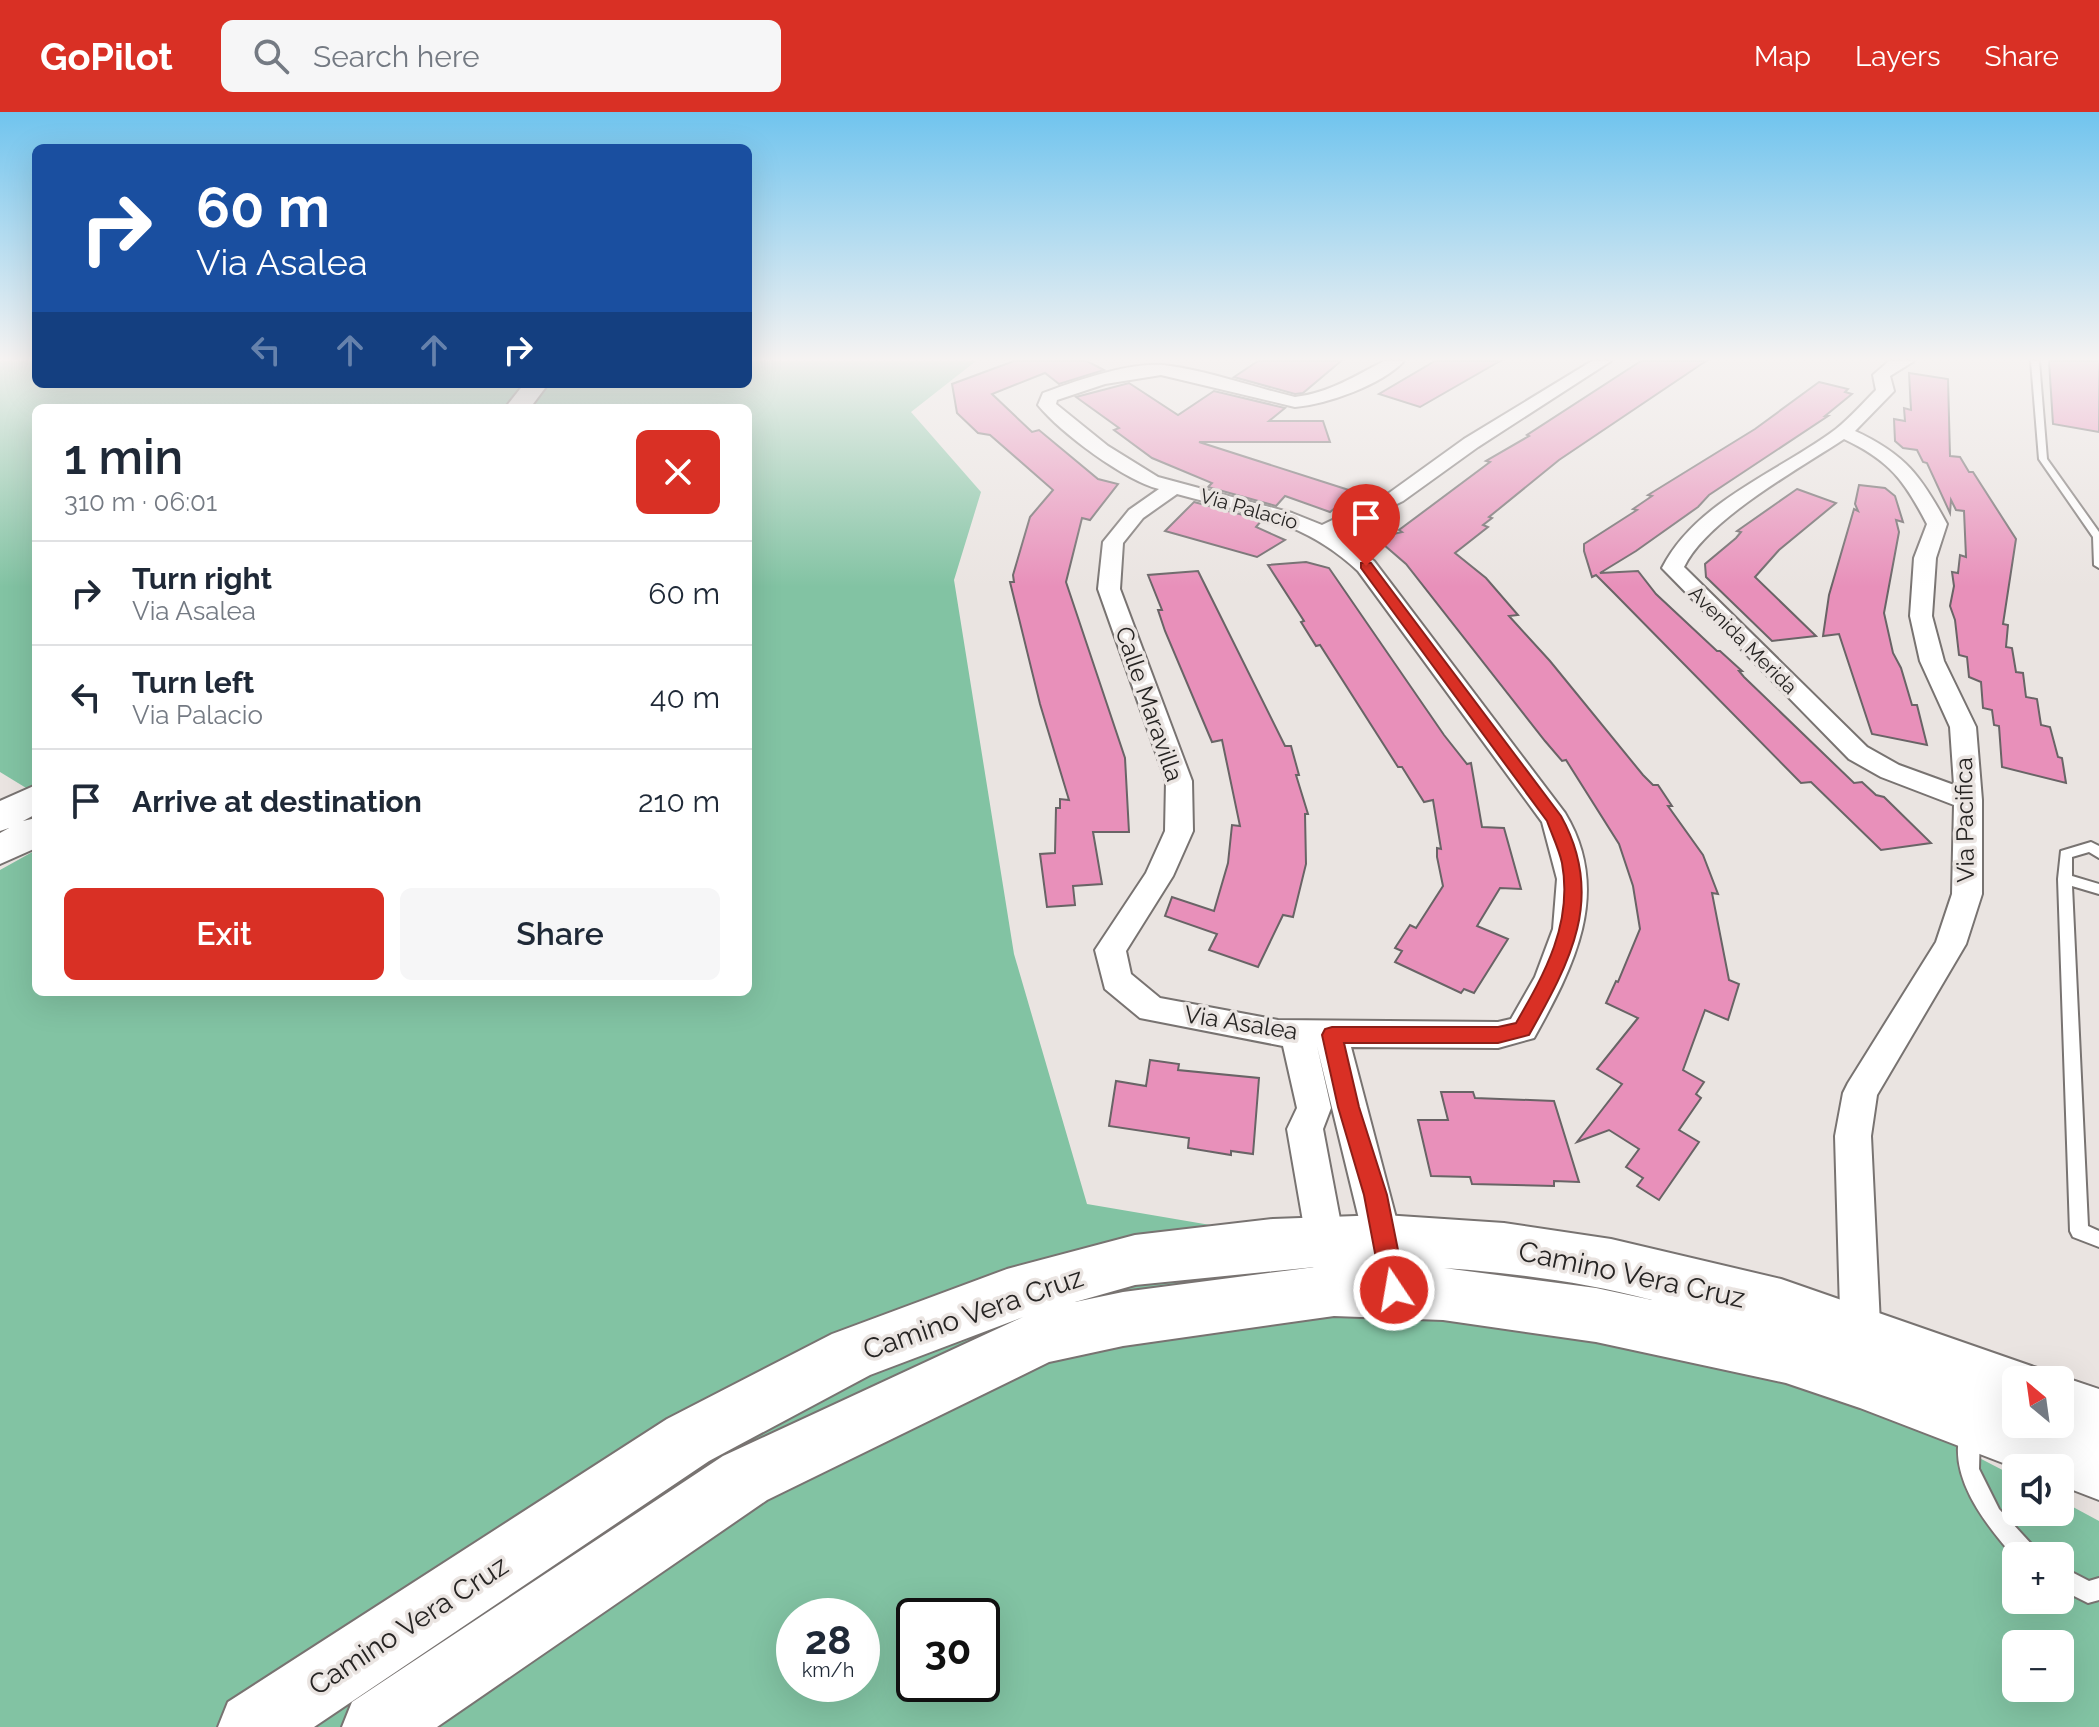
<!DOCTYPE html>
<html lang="en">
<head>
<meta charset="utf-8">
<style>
  body { margin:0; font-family:Raleway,sans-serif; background:#f6f6f7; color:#1f2937; height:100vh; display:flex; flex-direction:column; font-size:30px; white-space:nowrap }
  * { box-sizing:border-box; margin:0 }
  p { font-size:26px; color:#747a83 }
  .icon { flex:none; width:44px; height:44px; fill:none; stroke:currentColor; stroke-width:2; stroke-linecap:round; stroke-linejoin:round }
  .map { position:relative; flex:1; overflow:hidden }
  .side { position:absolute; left:32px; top:292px; width:720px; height:592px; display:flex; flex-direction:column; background:#fff; border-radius:12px; box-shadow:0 8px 32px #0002 }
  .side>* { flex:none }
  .top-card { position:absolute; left:32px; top:32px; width:720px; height:244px; border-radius:12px; box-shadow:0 8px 32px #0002; background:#1a4fa0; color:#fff; overflow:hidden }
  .needle { width:52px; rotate:331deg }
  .controls { position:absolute; left:2002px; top:1254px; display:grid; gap:16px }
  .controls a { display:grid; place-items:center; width:72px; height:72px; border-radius:12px; background:#fff; box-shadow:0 8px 32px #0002; font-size:40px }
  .speed { position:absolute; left:776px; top:1486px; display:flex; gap:16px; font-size:40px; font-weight:700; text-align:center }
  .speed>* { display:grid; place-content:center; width:104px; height:104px; border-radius:50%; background:#fff; box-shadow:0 8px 32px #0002; line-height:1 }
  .speed small { font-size:20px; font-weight:400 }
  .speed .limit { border:4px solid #111; border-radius:12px; background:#fff; color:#111 }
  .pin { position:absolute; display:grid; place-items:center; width:68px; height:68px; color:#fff; margin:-82px -34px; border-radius:50% 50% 50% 0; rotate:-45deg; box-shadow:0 0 8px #0007 }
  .pin .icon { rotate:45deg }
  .me { position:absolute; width:88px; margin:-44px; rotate:348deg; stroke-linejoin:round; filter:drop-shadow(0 0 6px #0008) }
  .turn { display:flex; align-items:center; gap:28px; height:168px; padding:0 32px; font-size:36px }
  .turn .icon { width:104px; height:104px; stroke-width:2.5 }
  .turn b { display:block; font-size:56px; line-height:68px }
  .lanes { display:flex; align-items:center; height:76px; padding:0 32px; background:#0003; justify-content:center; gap:40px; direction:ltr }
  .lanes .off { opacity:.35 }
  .round { display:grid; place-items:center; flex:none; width:84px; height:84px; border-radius:12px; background:#f6f6f7 }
  .head { display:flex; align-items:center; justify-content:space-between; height:136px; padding:0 32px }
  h1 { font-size:48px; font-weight:600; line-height:60px }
  .cta { display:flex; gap:16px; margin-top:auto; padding:16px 32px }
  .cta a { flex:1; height:92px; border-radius:12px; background:#d93025; color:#fff; font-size:32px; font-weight:600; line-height:92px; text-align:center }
  .cta a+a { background:#f6f6f7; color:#1f2937 }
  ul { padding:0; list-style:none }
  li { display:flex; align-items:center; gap:24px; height:104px; padding:0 32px; border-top:2px solid #e0e1e3 }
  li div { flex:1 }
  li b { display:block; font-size:30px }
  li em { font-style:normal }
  header { display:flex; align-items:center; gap:48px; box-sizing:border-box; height:112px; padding:0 40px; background:#d93025; color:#fff }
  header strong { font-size:38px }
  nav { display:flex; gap:44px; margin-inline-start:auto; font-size:28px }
  .search { width:560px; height:72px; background:#f6f6f7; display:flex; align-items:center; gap:20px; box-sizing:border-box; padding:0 28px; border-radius:12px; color:#747a83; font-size:30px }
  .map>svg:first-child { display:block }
  .green { fill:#82c3a3; fill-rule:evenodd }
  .building { fill:#e890ba; stroke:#696466; stroke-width:2 }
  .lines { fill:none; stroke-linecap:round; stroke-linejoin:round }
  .service-casing { stroke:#787371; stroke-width:4 }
  .minor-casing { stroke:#787371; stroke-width:4 }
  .secondary-casing { stroke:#787371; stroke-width:4 }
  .service { fill:#fff; fill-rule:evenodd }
  .minor { fill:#fff; fill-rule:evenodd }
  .secondary { fill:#fff; fill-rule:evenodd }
  .route { fill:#d93025; stroke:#8d1f18; stroke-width:2 }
  .labels { text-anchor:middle; stroke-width:7; stroke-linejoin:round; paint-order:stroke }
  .far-street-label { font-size:20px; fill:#262423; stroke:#eae4e1 }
  .street-label { font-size:24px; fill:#262423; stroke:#eae4e1 }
  .near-street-label { font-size:28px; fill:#262423; stroke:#eae4e1 }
</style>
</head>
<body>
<header>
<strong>GoPilot</strong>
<div class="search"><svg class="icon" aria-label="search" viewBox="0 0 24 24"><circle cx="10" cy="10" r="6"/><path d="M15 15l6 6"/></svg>Search here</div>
<nav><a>Map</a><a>Layers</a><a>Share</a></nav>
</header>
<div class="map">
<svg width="2099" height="1615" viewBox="0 0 2099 1615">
  <rect width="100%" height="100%" fill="#eae4e1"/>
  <path class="green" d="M0,249h36v23h712v-23h228l-65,51 70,80 -27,88 60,374 73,250 229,39 480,120 220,114v35h44v-12l39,21v206h-2099v-857l36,-20v142h712v-584h-712v386l-36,-22zM2016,1444h44v44h-44zM794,1504h68v68h-68zM914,1504h68v68h-68zM2016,1532h44v44h-44z"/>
  <g class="building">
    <path d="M1014,249h73l17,9 -45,14 -14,-11 -53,21 40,38 7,-2 59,49 20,5 -28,36 -8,-2 -16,64 59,176 4,74h-36l9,52 -29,2 2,19 -28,2 -7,-53 15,-1 1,-45h4v-9l9,1 -29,-96 -30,-122h4l-1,-7 17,-58 23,-27 -63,-55 -12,-2 -21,-20 -5,-29z"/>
    <path d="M1258,249h83l-38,32 -8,1 -61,-17z"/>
    <path d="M1435,249h65l-80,46 -41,-13z"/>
    <path d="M1641,249h65l-147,99 -70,57 3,1 -9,7 5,2 -33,26 31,25 32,37 -9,1 41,45 93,114 10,10h5l14,21h-4l35,49 15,39 -6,-1 17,87 10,4 -11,36 -23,-10 -22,60 21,12 -8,12 5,4 -22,32 20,12 -40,58 -22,-14 6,-8 -17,-11 13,-18 -30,-19 -32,12 45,-58 -25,-15 41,-51 -32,-15 10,-22 2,1 22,-53 -7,-43 -14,-42 -53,-84 -4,1 -17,-20 -139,-177 -30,-26 26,-6 -3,-2 91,-68 -4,-1 43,-25 -2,-1z"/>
    <path d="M2049,249h50v71l-46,-8z"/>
    <path d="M1909,261l39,6 2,77 10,1 9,15h4l43,67 -13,85 5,1 -2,22 6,1 4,24 7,1 3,24 11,2 4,26 9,2 8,30 4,1 4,25 -64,-16 -3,-41 -5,-1 -2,-15 -9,-2 -2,-26 -12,-5 -2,-20 -8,-2 -4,-35 -5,-14 4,-20 -2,-14 6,1 2,-18 6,2 -2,-46 -8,-1 -5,-10 -1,13 -23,-50 -4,-1 -6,-12 -14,-2 -8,-7 -1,-22 11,2 -1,-13 7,2z"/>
    <path d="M1819,270l29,7 -3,3 7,2 -27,22h3l-119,79 -11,12 -62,44 -36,22 38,-2 18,23 61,57h3l22,20h-3l5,6 110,106 8,-1 14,13 8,2 47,46 -50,7 -70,-68 -10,1 -188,-191 -17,-17 -4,2 -8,-26v-7l53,-34 -4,-1 19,-13 -4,-1 107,-66z"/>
    <path d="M1129,271l49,32 36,-24 71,17 -16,13h54l7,21h-131l156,50 -25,20 -45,-16 -9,10 -68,-19 4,-4 -60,-25 -38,-28 5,-2 -43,-31z"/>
    <path d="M1859,373l26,3 10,8 8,26 -7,-2 3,12 -15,81 9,40 8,15 11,37h5l10,40 -55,-11 -33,-100 -16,2 6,-41 25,-86 4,2 -3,-7z"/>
    <path d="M1797,377l39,14 -57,47 -24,27 61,59 -44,5 -66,-64 -1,-13 31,-26 5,-6 -4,-1z"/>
    <path d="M1194,390l68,18 -6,7 29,13 -28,17 -92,-26z"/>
    <path d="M1306,450l23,6 115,167 23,29 4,-1 11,64 22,1 17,61 -21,-1 -23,38 31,13 -34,54 -10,-4 -3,4 -66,-31 7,-11 -7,-3 15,-23 6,3 27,-42 -6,-29v-9l4,1 -8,-49 -9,2 -22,-35h-4l-78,-122 -4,1 -15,-24 3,-1 -36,-56z"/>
    <path d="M1198,459l87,175h6l8,29h-3l12,39h-3l1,50 -13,53 -10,-2 -25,52 -49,-17 8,-16 -52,-18 7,-19 42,14 14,-48 4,-38 8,1 -18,-86 -10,2 -47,-111 -7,-21h4l-14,-35z"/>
    <path d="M1150,948l29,4 -1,6 81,8 -6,76 -22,-3v4l-43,-7 1,-10 -80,-12 7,-45 30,5z"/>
    <path d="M1441,980h32l2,6 79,3 25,81 -25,-1v5l-82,-2 -2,-7 -39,-1 -13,-56h30z"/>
  </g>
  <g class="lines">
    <defs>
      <g id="service">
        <path d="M2031,249h8l8,98 52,73v36l-5,-3 -1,-28 -54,-78z"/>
        <path d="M2091,730l8,4v12l-10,-6 -17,5v19l27,8v10l-27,-8 16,340 11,5v16l-26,-10 -3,-6 -12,-352 3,-28z"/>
        <path d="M1970,1309l7,3 3,7 -1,38 20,40 36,39 3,8h-22v3c-30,-34 -73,-86 -53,-135z"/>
        <path d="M2060,1454l29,15 10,-3v22l-11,3 -28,-14z"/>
      </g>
      <g id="minor">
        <path d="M1384,249h20c-23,24 -76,43 -109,46l-134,-32 -56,9 -48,16 -1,4 52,42 50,31 134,36 30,12 67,-32 75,-54 128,-78h19l-133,86 -75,54 -66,32 37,28 191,252c48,79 8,155 -31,225l-36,10 -147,-1 55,209 -5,13 -14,5 -14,-5 -5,-13 -51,-210 14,62 -8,21 24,127 -5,13 -14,5 -14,-5 -5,-13 -22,-127 10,-21 -14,-62 -143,-28 -35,-29 -10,-39 51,-77 19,-42 1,-50 -68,-192 5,-47 26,-32 30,-21c-35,-9 -98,-56 -121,-84l5,-12c32,-12 86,-31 120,-28 44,5 89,22 132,32 34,-4 60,-21 89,-36zM1177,382c69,19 127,26 181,77l184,251 15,57 -4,50 -18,48 -24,42 -13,3 -220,-2 -118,-22 -29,-24 -5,-23 47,-75 20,-45 -1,-50 -72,-192 3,-46 20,-25z"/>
        <path d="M1889,249h25l-24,15 4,15 -39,40c50,23 66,45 92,93l-11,34 -4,58 12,45 32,66 6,73v94l-16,50 -89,151 -6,41 10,209 -6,14 -14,6 -14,-6 -6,-14 -6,-209 8,-43 5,-10 88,-141 16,-48 2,-89 -73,-28 -32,-18 -187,-191c34,-67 117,-96 174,-139 14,-11 27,-26 40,-39l-3,-15zM1844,327c46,22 60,41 83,85l-13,34 -4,58 10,45 30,66 4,58 -55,-20 -32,-18 -183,-180c23,-48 115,-98 160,-128z"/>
      </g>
      <g id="secondary">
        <path d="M524,272h24l-18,24h-25z"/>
        <path d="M36,673v29l-13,7 13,-3v30l-36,16v-31l9,-5 -9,3v-30z"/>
        <path d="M1384,1103l120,8 107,16 170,40 256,89 4,12h-25v44h44v-44h-10l10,-4 39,13v111l-39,-15v-17h-44l-156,-60 -74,-25 -190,-41 -153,-22 -109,-4 -211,30 -74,16 -282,138 -330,227h-95l10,-25 371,-246 300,-139 -153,58 -161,86 -395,266h-96l10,-25 439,-283 165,-85 175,-65 128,-34 138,-16zM1315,1155l-192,25 -48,10 60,-17zM1444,1156c70,5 140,14 208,32l-56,-12z"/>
      </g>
    </defs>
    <use href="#service" class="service-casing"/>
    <use href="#minor" class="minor-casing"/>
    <use href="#secondary" class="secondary-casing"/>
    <use href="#service" class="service"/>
    <use href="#minor" class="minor"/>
    <use href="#secondary" class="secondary"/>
  </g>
  <linearGradient id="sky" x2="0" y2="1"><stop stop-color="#70c4ee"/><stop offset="0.52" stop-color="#f6f3f2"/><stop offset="1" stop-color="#f6f3f2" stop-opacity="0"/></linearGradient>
  <rect width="2099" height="475" fill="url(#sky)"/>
  <path class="route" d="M1361,451h10l190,253c45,81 9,146 -32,219l-31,8h-154l15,64 28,88 19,95 -4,8 -8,3 -8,-3 -4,-8 -18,-95 -26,-88 -16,-72 3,-6 7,-2h166l18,-4c29,-50 57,-100 46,-160 -3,-14 -10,-28 -15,-42l-186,-253z"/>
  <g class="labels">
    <g class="far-street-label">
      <text transform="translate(1249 397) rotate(16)" y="7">Via Palacio</text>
      <text transform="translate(1743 528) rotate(45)" y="7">Avenida Merida</text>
    </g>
    <g class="street-label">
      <text transform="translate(1149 592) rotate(71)" y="8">Calle Maravilla</text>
      <text transform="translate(1965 708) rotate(-91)" y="8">Via Pacifica</text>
      <text transform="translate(1241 911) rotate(9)" y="8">Via Asalea</text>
    </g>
    <g class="near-street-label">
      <text transform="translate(1632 1162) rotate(12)" y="10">Camino Vera Cruz</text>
      <text transform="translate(973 1201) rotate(-19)" y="10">Camino Vera Cruz</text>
      <text transform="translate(408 1513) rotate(-33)" y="10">Camino Vera Cruz</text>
    </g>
  </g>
</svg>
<div class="controls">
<a><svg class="needle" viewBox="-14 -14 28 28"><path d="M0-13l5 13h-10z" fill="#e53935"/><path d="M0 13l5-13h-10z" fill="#747a83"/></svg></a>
<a><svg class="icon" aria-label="sound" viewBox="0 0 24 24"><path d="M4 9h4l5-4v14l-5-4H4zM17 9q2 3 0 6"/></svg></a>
<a>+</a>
<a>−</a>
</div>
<div class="speed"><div>28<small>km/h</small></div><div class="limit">30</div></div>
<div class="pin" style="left:1366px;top:454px;background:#d93025"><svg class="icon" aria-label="arrive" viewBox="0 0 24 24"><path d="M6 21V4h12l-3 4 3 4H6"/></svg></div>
<svg class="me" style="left:1394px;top:1178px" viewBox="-20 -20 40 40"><circle r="17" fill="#d93025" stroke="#fff" stroke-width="3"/><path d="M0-11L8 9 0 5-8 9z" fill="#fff"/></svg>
<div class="top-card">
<div class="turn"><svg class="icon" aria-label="right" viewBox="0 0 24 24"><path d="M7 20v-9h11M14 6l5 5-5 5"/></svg><div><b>60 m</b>Via Asalea</div></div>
<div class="lanes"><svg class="icon off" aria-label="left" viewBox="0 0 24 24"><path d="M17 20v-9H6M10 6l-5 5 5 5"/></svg><svg class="icon off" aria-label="ahead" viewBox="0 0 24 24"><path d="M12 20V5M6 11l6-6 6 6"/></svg><svg class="icon off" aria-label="ahead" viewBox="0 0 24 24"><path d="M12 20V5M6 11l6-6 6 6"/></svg><svg class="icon" aria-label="right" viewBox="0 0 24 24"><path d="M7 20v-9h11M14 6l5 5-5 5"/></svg></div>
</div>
<section class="side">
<div class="head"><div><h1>1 min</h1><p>310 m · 06:01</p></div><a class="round" style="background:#d93025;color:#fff"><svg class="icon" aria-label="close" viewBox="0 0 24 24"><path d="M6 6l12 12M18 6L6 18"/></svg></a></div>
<ul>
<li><svg class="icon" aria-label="right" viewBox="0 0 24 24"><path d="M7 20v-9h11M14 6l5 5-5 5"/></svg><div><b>Turn right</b><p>Via Asalea</p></div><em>60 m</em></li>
<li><svg class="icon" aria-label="left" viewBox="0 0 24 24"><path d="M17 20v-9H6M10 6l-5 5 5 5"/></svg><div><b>Turn left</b><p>Via Palacio</p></div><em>40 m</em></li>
<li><svg class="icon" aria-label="arrive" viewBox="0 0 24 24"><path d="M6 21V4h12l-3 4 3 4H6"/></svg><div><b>Arrive at destination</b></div><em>210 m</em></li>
</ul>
<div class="cta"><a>Exit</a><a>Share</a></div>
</section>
</div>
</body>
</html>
